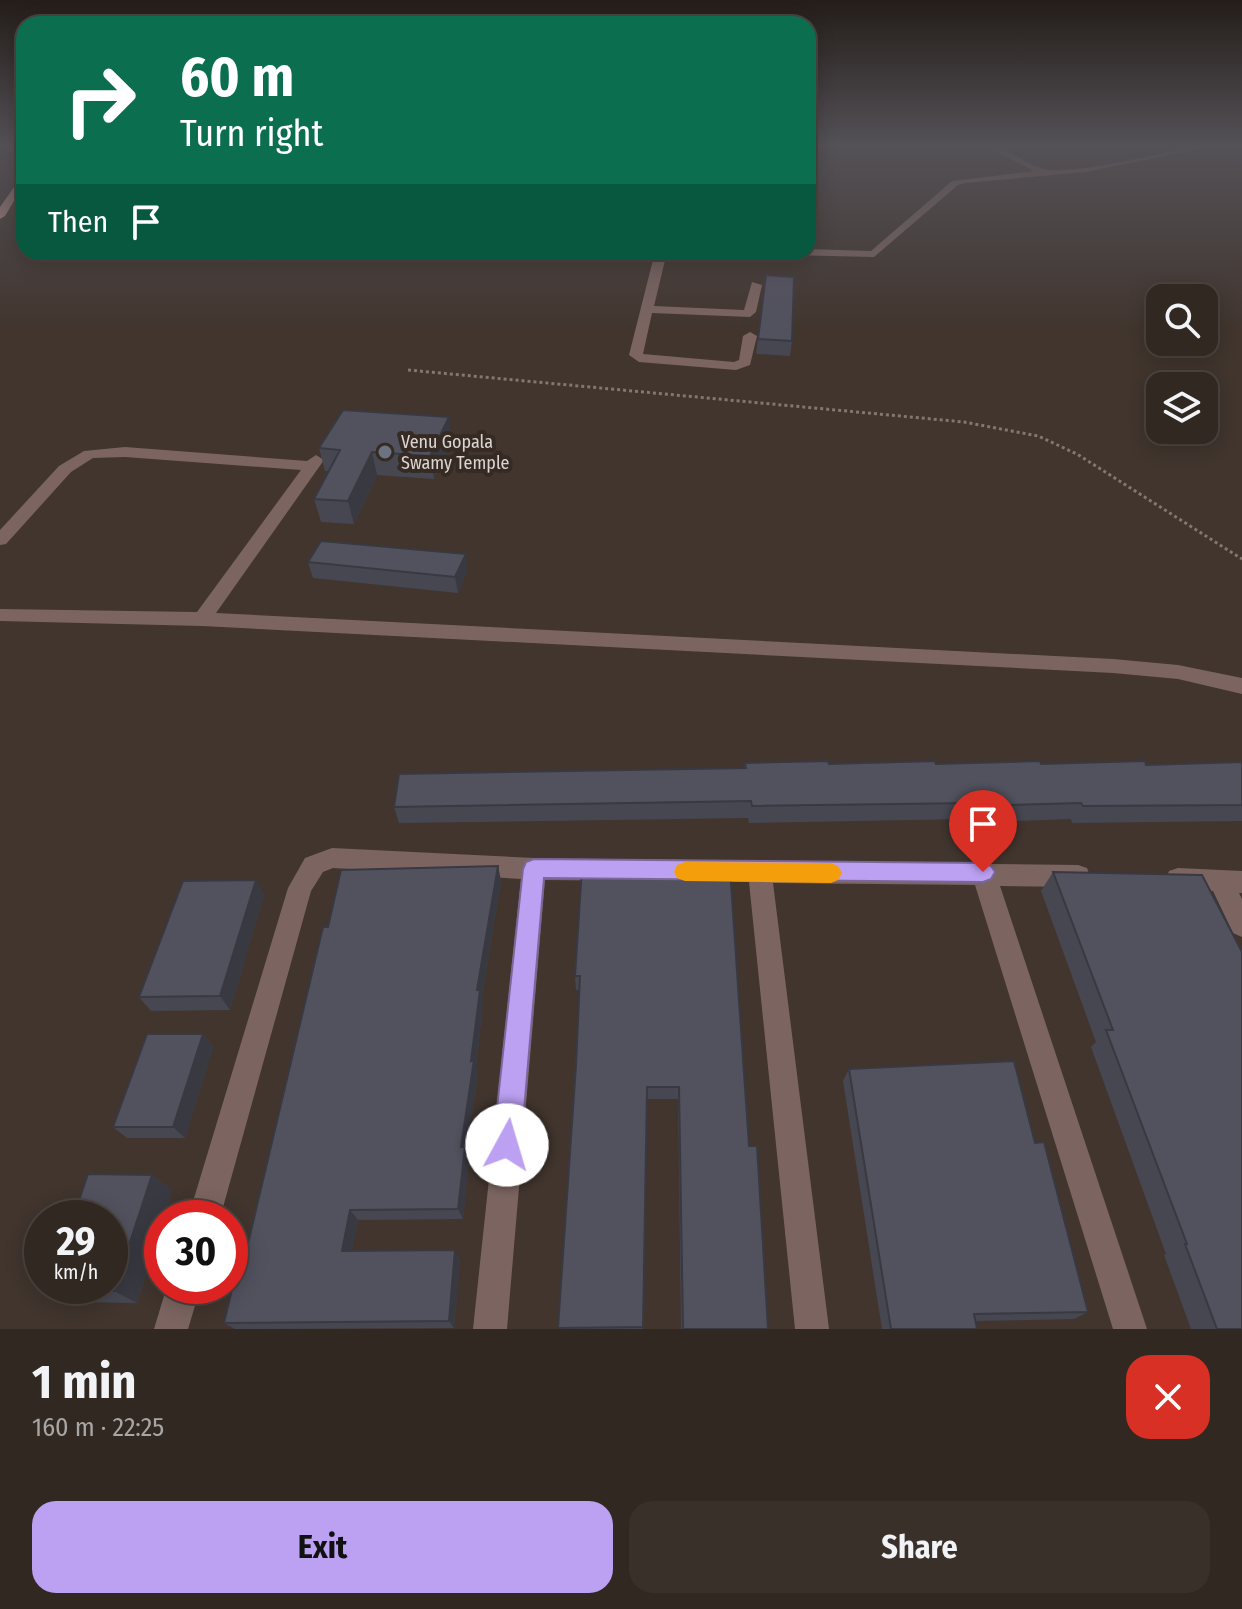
<!DOCTYPE html>
<html lang="en">
<head>
<meta charset="utf-8">
<style>
  body { margin:0; font-family:"Fira Sans Condensed",sans-serif; background:#39302a; color:#f1f3f6; height:100vh; display:flex; flex-direction:column; font-size:30px; white-space:nowrap }
  * { box-sizing:border-box; margin:0 }
  p { font-size:26px; color:#a8a6a5 }
  .icon { flex:none; width:44px; height:44px; fill:none; stroke:currentColor; stroke-width:2; stroke-linecap:round; stroke-linejoin:round }
  .map { position:relative; height:1329px; overflow:hidden }
  .side { display:flex; flex-direction:column; background:#312822; flex:1 }
  .side>* { flex:none }
  .hud { position:absolute; left:16px; top:16px; width:800px; height:244px; border-radius:24px; box-shadow:0 4px 20px #0003,0 0 0 2px #4c4440; background:#0b6e4f; color:#fff; overflow:hidden }
  .buttons { position:absolute; left:1146px; top:284px; display:grid; gap:16px }
  .buttons a { display:grid; place-items:center; width:72px; height:72px; border-radius:16px; background:#312822; box-shadow:0 4px 20px #0003,0 0 0 2px #4c4440; font-size:40px }
  .speed { position:absolute; left:24px; top:1200px; display:flex; gap:16px; font-size:40px; font-weight:700; text-align:center }
  .speed>* { display:grid; place-content:center; width:104px; height:104px; border-radius:50%; background:#312822; box-shadow:0 4px 20px #0003,0 0 0 2px #4c4440; line-height:1 }
  .speed small { font-size:20px; font-weight:400 }
  .speed .limit { border:12px solid #d22; background:#fff; color:#111 }
  .pin { position:absolute; display:grid; place-items:center; width:68px; height:68px; color:#fff; margin:-82px -34px; border-radius:50% 50% 50% 0; rotate:-45deg; box-shadow:0 0 8px #0007 }
  .pin .icon { rotate:45deg }
  .me { position:absolute; width:88px; margin:-44px; rotate:6deg; stroke-linejoin:round; filter:drop-shadow(0 0 6px #0008) }
  .turn { display:flex; align-items:center; gap:28px; height:168px; padding:0 32px; font-size:36px }
  .turn .icon { width:104px; height:104px; stroke-width:2.5 }
  .turn b { display:block; font-size:56px; line-height:68px }
  .then { display:flex; align-items:center; height:76px; padding:0 32px; background:#0003; gap:16px; font-size:30px }
  .round { display:grid; place-items:center; flex:none; width:84px; height:84px; border-radius:24px; background:#39302a }
  .summary { display:flex; align-items:center; justify-content:space-between; height:136px; padding:0 32px }
  h1 { font-size:48px; font-weight:700; line-height:60px }
  .action { display:flex; gap:16px; margin-top:auto; padding:16px 32px }
  .action a { flex:1; height:92px; border-radius:24px; background:#bca0f2; color:#111; font-size:32px; font-weight:700; line-height:92px; text-align:center }
  .action a+a { background:#39302a; color:#f1f3f6 }
  .map>svg:first-child { display:block }
  .lines { fill:none; stroke-linecap:round; stroke-linejoin:round }
  .path { stroke:#827771; stroke-width:3; stroke-dasharray:3 3; stroke-linecap:butt }
  .minor { fill:#7c6561; fill-rule:evenodd }
  .major { fill:#bf9089; fill-rule:evenodd }
  .wall { fill:#474752 }
  .shaded-wall { fill:#393942 }
  .building { fill:#52525f; stroke:#393942; stroke-width:2 }
  .route { fill:#bca0f2; stroke:#7a689d; stroke-width:2 }
  .slow { fill:#f59e0b }
  .worship-dot { fill:#6b7280; stroke:#362b24; stroke-width:3 }
  .labels { text-anchor:middle; stroke-width:8; stroke-linejoin:round; paint-order:stroke }
  .far-poi-label { font-size:18px; fill:#ddd5d1; stroke:#362b24; text-anchor:start }
</style>
</head>
<body>
<div class="map">
<svg width="1242" height="1329" viewBox="0 0 1242 1329">
  <rect width="100%" height="100%" fill="#41352e"/>
  <g class="lines">
    <path class="path" d="M408,370l556,52 74,14 39,18 165,105"/>
    <g class="minor">
      <path d="M981,144c24,-2 44,23 68,26 39,3 117,-19 158,-26h16l-137,28 -121,11 -7,2 -84,72 -87,-2 -6,-3h27v-3l63,2 81,-70 82,-10z"/>
      <path d="M655,252h12l-13,54 90,4 8,-28 10,3 -6,27 -6,5 -98,-4 -9,41 91,8 5,-2 4,-24 7,-4 7,4 -7,29 -14,5 -97,-8 -10,-7z"/>
      <path d="M125,447l182,14 9,-6 8,5 -108,153 897,46 65,6 64,13v16l-64,-15 -65,-6 -911,-47 -202,-5v-12l197,3 104,-142 -176,-13 -32,1 -22,14 -65,72 -6,1v-15l59,-64 25,-15z"/>
      <path d="M332,848l202,10 442,6 7,-3 8,3 87,1 9,3 3,8 -3,8 -9,3 -78,-1 147,443h-34l-138,-444 -202,-2 56,446h-34l-46,-447 -204,-2 -38,449h-34l48,-450 -188,-11 -10,4 -12,19 -91,327h-32l100,-330 17,-30z"/>
      <path d="M1178,868l64,3v22h-3l3,6v38l-9,-4 -20,-42 -44,-4 -3,-8 3,-8z"/>
      <path d="M167,1286h34l-13,43h-34z"/>
    </g>
    <path class="major" d="M24,173v11l-19,32 -5,3v-12z"/>
  </g>
  <g class="wall">
    <path d="M766,275l26,66 -2,15 -34,-2z"/>
    <path d="M452,440l-18,39 -57,-4 -23,49 -33,-2 -7,-23 15,-28h-4l-6,-23z"/>
    <path d="M308,562l160,8 -10,23 -145,-15z"/>
    <path d="M1242,762v59l-170,2 -1,-4 -106,4 -1,-4 -215,4 -1,-5 -349,5 -5,-16 350,-39 1,-5 401,2z"/>
    <path d="M498,866l3,15 -19,116 1,6 -7,64 2,6 -12,78 3,7 -6,61 -105,1 -6,31 108,7 -6,70 -219,1 -11,-6 22,-71 82,-325z"/>
    <path d="M643,872l106,274 19,183h-87l-3,-230h-31l-4,230h-84l-1,-1 22,-338h-4l-1,-14z"/>
    <path d="M1053,872l189,457h-51l-27,-74 2,-1 -75,-207 5,-5 -55,-151z"/>
    <path d="M256,880l8,15 -34,115 -79,1 -12,-14z"/>
    <path d="M203,1034l10,13 -28,91h-58l-14,-11z"/>
    <path d="M849,1069l186,74 53,169 -14,7 -99,2 2,8h-95l-39,-248z"/>
    <path d="M152,1175l20,15 -35,113 -65,-1 -26,-11z"/>
  </g>
  <g class="shaded-wall">
    <path d="M449,417l3,23 -18,39 -4,-23z"/>
    <path d="M372,452l5,23 -23,49 -6,-23z"/>
    <path d="M466,554l2,16 -10,23 -3,-16z"/>
    <path d="M498,866l3,15 -19,116 1,6 -7,64 2,6 -12,78 3,7 -6,61 -5,-10 3,-62 10,-86 6,-71z"/>
    <path d="M256,880l8,15 -34,115 -10,-14z"/>
    <path d="M203,1034l10,13 -28,91 -12,-11z"/>
    <path d="M152,1175l20,15 -9,28h-1v4l-25,81 -23,-12z"/>
    <path d="M350,1210l8,10 -7,40 -9,-9z"/>
    <path d="M455,1250l5,8 -6,70 -5,-7z"/>
  </g>
  <g class="building">
    <path d="M766,275l28,2 -2,64 -34,-2z"/>
    <path d="M343,410l106,7 -19,39 -58,-4 -24,49 -34,-2 26,-49 -21,-2z"/>
    <path d="M321,541l145,13 -11,23 -147,-15z"/>
    <path d="M828,761l1,3 106,-3 1,3 104,-3 1,3 104,-3 1,4 96,-3v43l-159,1 -2,-3 -108,3 -1,-3 -220,3 -1,-5 -357,6 5,-33 347,-6 -1,-5z"/>
    <path d="M498,866l-21,124h3l-9,71 3,-1 -13,87h4l-7,62 -108,1 -8,41 113,-1 -6,71 -225,2 17,-71h5l77,-325h5l13,-57z"/>
    <path d="M582,868h62l-1,4 87,-3 19,277h8l11,183h-85l-4,-242h-32l-4,240 -85,1 18,-263 4,-89h-5z"/>
    <path d="M1053,872l149,3 40,77v377h-25l-32,-85h2l-81,-214h7z"/>
    <path d="M256,880l-36,116 -81,1 44,-116z"/>
    <path d="M147,1034h56l-30,93h-60z"/>
    <path d="M1014,1061l21,82 9,-1 44,170 -114,2 3,15h-86l-42,-260z"/>
    <path d="M88,1174l64,1 -38,116h-68l2,-5h62v-68h-37z"/>
  </g>
  <linearGradient id="sky" x2="0" y2="1"><stop stop-color="#241d19"/><stop offset="0.44" stop-color="#545157"/><stop offset="1" stop-color="#545157" stop-opacity="0"/></linearGradient>
  <rect width="1242" height="330" fill="url(#sky)"/>
  <path class="route" d="M534,859l449,4 8,3 4,6 -4,7 -8,3 -439,-4 -23,267 -4,10 -10,4 -10,-4 -4,-10 30,-276 3,-7z"/>
  <path class="slow" d="M685,862l146,1 7,3 4,7 -4,7 -7,3 -146,-2 -8,-3 -3,-6 3,-7z"/>
  <circle class="worship-dot" cx="385" cy="452" r="8"/>
  <g class="labels">
    <g class="far-poi-label">
      <text x="401" y="448">Venu Gopala<tspan x="401" dy="21">Swamy Temple</tspan></text>
    </g>
  </g>
</svg>
<div class="buttons">
<a><svg class="icon" aria-label="search" viewBox="0 0 24 24"><circle cx="10" cy="10" r="6"/><path d="M15 15l6 6"/></svg></a>
<a><svg class="icon" aria-label="layers" viewBox="0 0 24 24"><path d="M12 4l9 5-9 5-9-5zM3 14l9 5 9-5"/></svg></a>
</div>
<div class="speed"><div>29<small>km/h</small></div><div class="limit">30</div></div>
<div class="pin" style="left:983px;top:872px;background:#d93025"><svg class="icon" aria-label="arrive" viewBox="0 0 24 24"><path d="M6 21V4h12l-3 4 3 4H6"/></svg></div>
<svg class="me" style="left:507px;top:1145px" viewBox="-20 -20 40 40"><circle r="19" fill="#fff"/><path d="M0-13L10 11 0 6-10 11z" fill="#bca0f2"/></svg>
<div class="hud">
<div class="turn"><svg class="icon" aria-label="right" viewBox="0 0 24 24"><path d="M7 20v-9h11M14 6l5 5-5 5"/></svg><div><b>60 m</b>Turn right</div></div>
<div class="then">Then<svg class="icon" aria-label="arrive" viewBox="0 0 24 24"><path d="M6 21V4h12l-3 4 3 4H6"/></svg></div>
</div>
</div>
<section class="side">
<div class="summary"><div><h1>1 min</h1><p>160 m · 22:25</p></div><a class="round" style="background:#d93025;color:#fff"><svg class="icon" aria-label="close" viewBox="0 0 24 24"><path d="M6 6l12 12M18 6L6 18"/></svg></a></div>
<div class="action"><a>Exit</a><a>Share</a></div>
</section>
</body>
</html>
